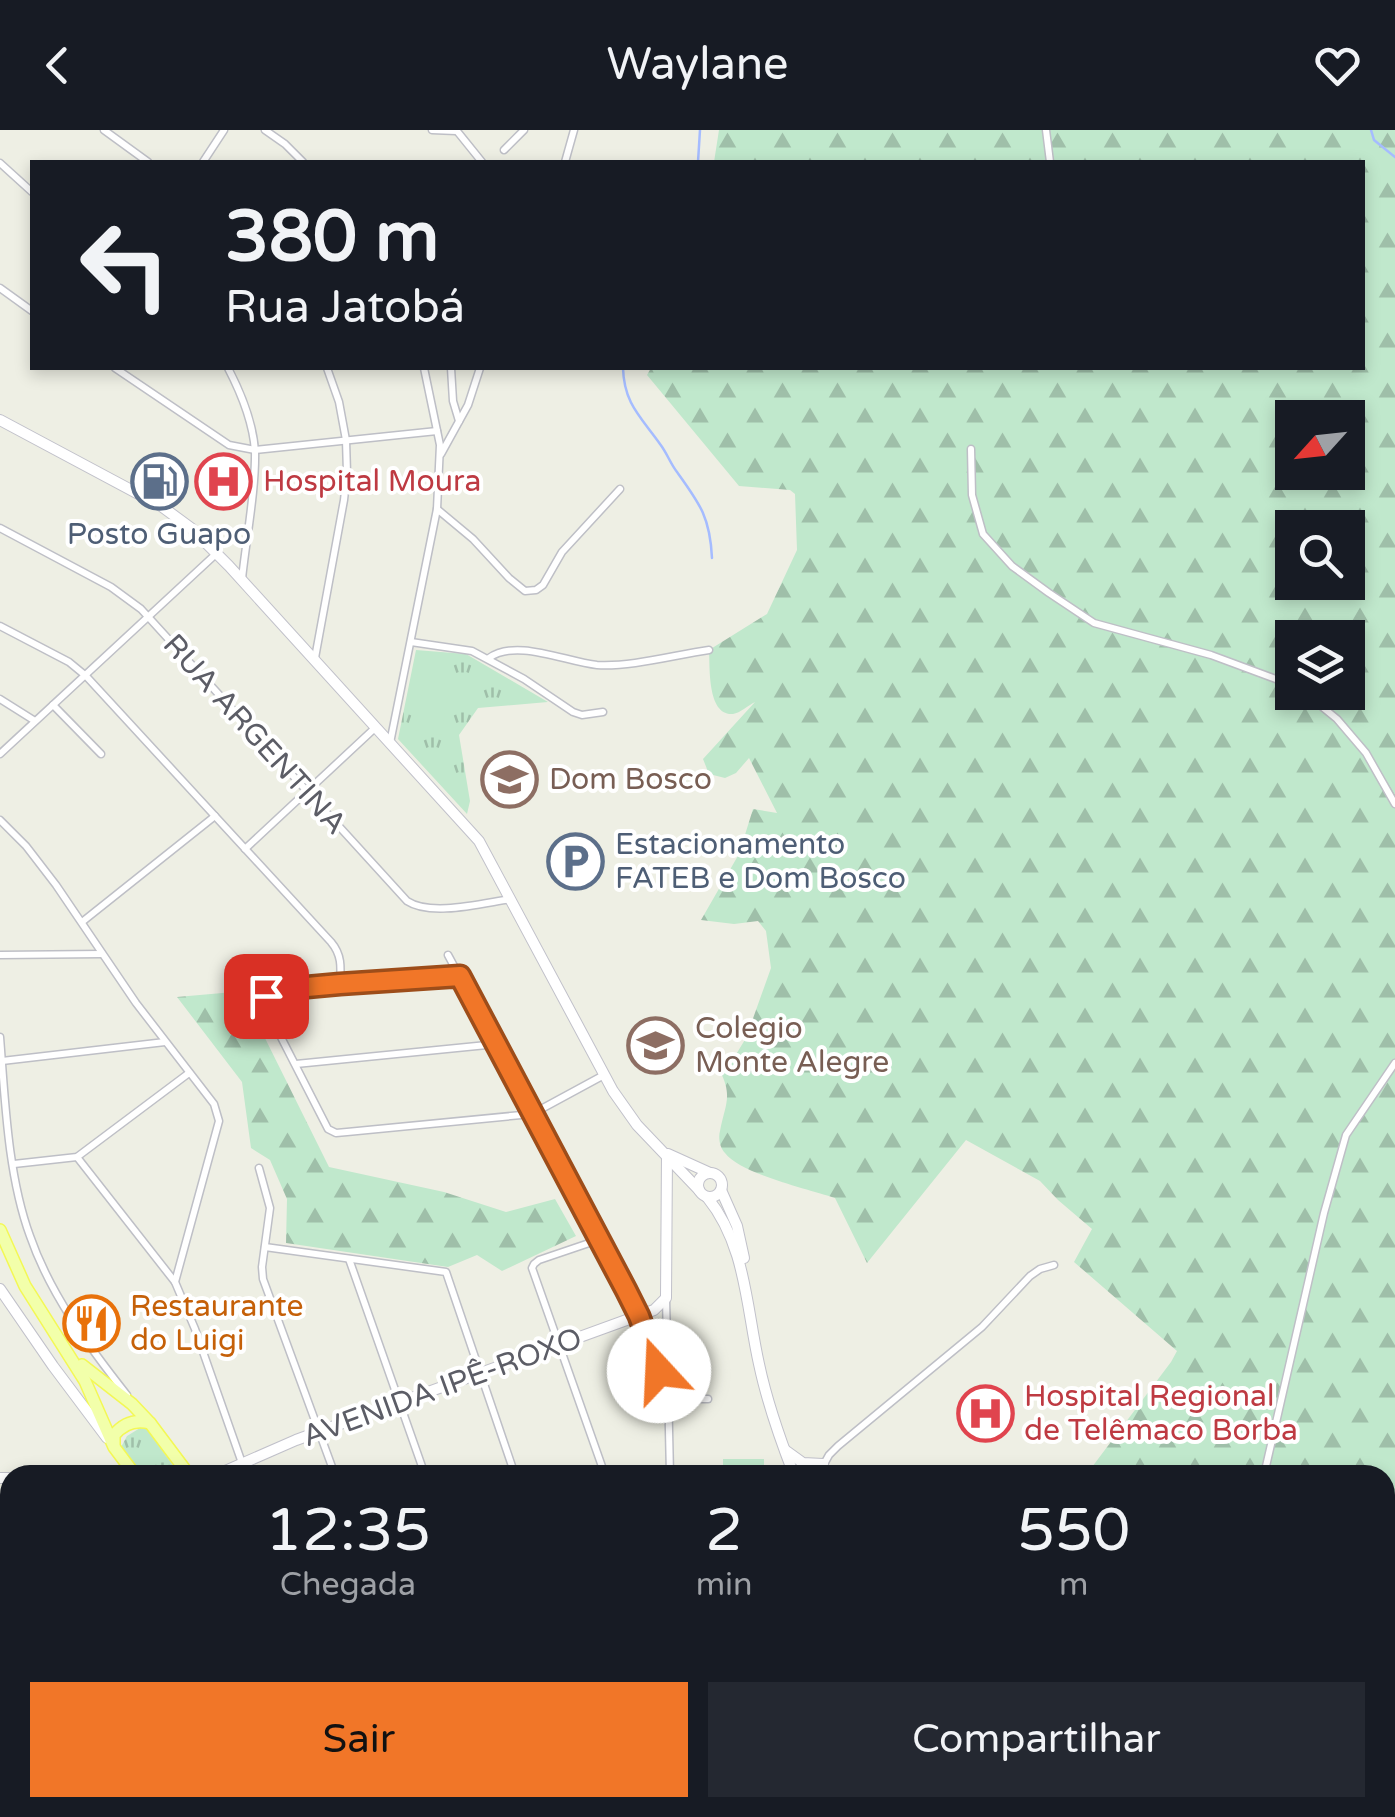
<!DOCTYPE html>
<html lang="pt">
<head>
<meta charset="utf-8">
<style>
  body { margin:0; font-family:"Varela Round",sans-serif; background:#242831; color:#f1f3f6; height:100vh; display:flex; flex-direction:column; font-size:38px; white-space:nowrap }
  * { box-sizing:border-box; margin:0 }
  p { font-size:32px; color:#9ea1a6 }
  .icon { flex:none; width:55px; height:55px; fill:none; stroke:currentColor; stroke-width:2; stroke-linecap:round; stroke-linejoin:round }
  .map { position:relative; flex:1; overflow:hidden }
  .details { position:absolute; left:0px; top:1335px; width:1395px; height:352px; display:flex; flex-direction:column; background:#171b24; border-radius:30px 30px 0 0; box-shadow:0 5px 15px #0003 }
  .details>* { flex:none }
  .hud { position:absolute; left:30px; top:30px; width:1335px; height:210px; border-radius:0px; box-shadow:0 5px 15px #0003; background:#171b24; color:#f1f3f6; overflow:hidden }
  .needle { width:65px; rotate:243deg }
  .tools { position:absolute; left:1275px; top:270px; display:grid; gap:20px }
  .tools a { display:grid; place-items:center; width:90px; height:90px; border-radius:0px; background:#171b24; box-shadow:0 5px 15px #0003; font-size:50px }
  .pin { position:absolute; display:grid; place-items:center; width:85px; height:85px; color:#fff; margin:-42px; border-radius:20px; box-shadow:0 5px 15px #0006 }
  .me { position:absolute; width:110px; margin:-55px; rotate:340deg; stroke-linejoin:round; filter:drop-shadow(0 0 8px #0008) }
  .turn { display:flex; align-items:center; gap:35px; height:210px; padding:0 30px; font-size:45px }
  .turn .icon { width:130px; height:130px; stroke-width:2.5 }
  .turn b { display:block; font-size:70px; line-height:85px }
  .eta { display:flex; justify-content:space-evenly; align-items:center; height:170px; text-align:center }
  .eta b { font-size:60px; font-weight:600; line-height:70px }
  .button { display:flex; gap:20px; margin-top:auto; padding:20px 30px }
  .button a { flex:1; height:115px; border-radius:0px; background:#f17628; color:#111; font-size:40px; font-weight:600; line-height:115px; text-align:center }
  .button a+a { background:#242831; color:#f1f3f6 }
  header { display:flex; justify-content:space-between; align-items:center; height:130px; padding:0 30px; background:#171b24; font-size:45px; font-weight:600 }
  .map>svg:first-child { display:block }
  .grass { fill:url(#grass-tufts) }
  .forest { fill:url(#forest-firs); fill-rule:evenodd }
  .garden { fill:#c0e8cc }
  .lines { fill:none; stroke-linecap:round; stroke-linejoin:round }
  .stream { stroke:#a5bcff; stroke-width:2.5 }
  .street-casing { stroke:#bebfc6; stroke-width:9 }
  .secondary-casing { stroke:#c1c1ca; stroke-width:12 }
  .primary-casing { stroke:#f3f855; stroke-width:14 }
  .street { stroke:#fff; stroke-width:6 }
  .secondary { stroke:#fff; stroke-width:10 }
  .primary { stroke:#f2ffaa; stroke-width:11 }
  .route-casing { stroke:#9d4d1a; stroke-width:25 }
  .route { stroke:#f17628; stroke-width:18 }
  .labels { text-anchor:middle; stroke-width:8; stroke-linejoin:round; paint-order:stroke }
  .health-label { font-size:30px; fill:#be3a42; stroke:#fff; text-anchor:start }
  .service-label { font-size:30px; fill:#4e5e75; stroke:#fff }
  .street-label { font-size:30px; fill:#5c5d66; stroke:#fff }
  .education-label { font-size:30px; fill:#785e54; stroke:#fff; text-anchor:start }
  .food-label { font-size:30px; fill:#c56008; stroke:#fff; text-anchor:start }
</style>
</head>
<body>
<header><svg class="icon" aria-label="back" viewBox="0 0 24 24"><path d="M15 5l-7 7 7 7"/></svg>Waylane<svg class="icon" aria-label="heart" viewBox="0 0 24 24"><path d="M12 20l-8-8c-3-5 5-10 8-4 3-6 11-1 8 4z"/></svg></header>
<div class="map">
<svg width="1395" height="1687" viewBox="0 0 1395 1687">
  <defs>
    <pattern id="grass-tufts" width="24" height="20" patternUnits="userSpaceOnUse" patternTransform="scale(2.5)"><rect width="24" height="20" fill="#c0e8cc"/><path d="M3 7l-1-3M5 7V3M7 7l1-3M15 17l-1-3M17 17v-4M19 17l1-3" fill="none" stroke="#9fbfa9"/></pattern>
    <pattern id="forest-firs" width="22" height="20" patternUnits="userSpaceOnUse" patternTransform="scale(2.5)"><rect width="22" height="20" fill="#c0e8cc"/><path d="M5 1l3.5 6h-7zM16 11l3.5 6h-7z" fill="#9fbfa9"/></pattern>
  </defs>
  <rect width="100%" height="100%" fill="#eeefe4"/>
  <g class="grass">
    <path d="M416,520l50,4 82,48 -70,6 -19,27 11,66 -3,13 -69,-75z"/>
    <path d="M140,1298h6l34,47h-41l-19,-26 7,-13z"/>
  </g>
  <g class="forest">
    <path d="M719,0h676v1687h-258l-3,-9h251v-333h-299l85,-113 6,-11 -103,-89 18,-33 -34,-29 -18,-19 -74,-41 -99,123 -32,-65c-27,-9 -94,-24 -110,-45 -5,-5 -7,-15 -5,-22 5,-27 13,-34 0,-60l12,-10 14,-23 25,-70 -5,-37 -8,-10 -24,3 -33,-4 38,-66 14,-45 24,4 -28,-55 -13,15 -11,5 -16,-4 -6,-15 52,-57c-6,3 -15,11 -22,12 -26,2 -23,-47 -24,-64l58,-36 30,-64 -2,-56 -5,-4 -51,-4 -92,-111 4,-7h711v-206h-648zM1292,288h56v54h-56zM1292,398h56v54h-56zM1292,508h56v54h-56z"/>
    <path d="M245,861l9,25 75,151 115,25 62,20 49,-13 21,37 -74,35 -25,-16 -29,12 -162,-24 1,-44 -17,-39 -19,-12 -9,-66 -65,-85z"/>
  </g>
  <g class="garden">
    <path d="M425,550l25,5 -9,50 -26,-5z"/>
    <rect x="723" y="1329" width="41" height="16"/>
  </g>
  <g class="lines">
    <g class="stream">
      <path d="M1371,0l3,10 21,17"/>
      <path d="M698,32l2,-32"/>
      <path d="M623,238c1,36 18,49 37,76 7,9 10,19 17,28 23,32 33,45 35,86"/>
      <path d="M1385,1611l10,-31"/>
      <path d="M1342,1687l6,-9"/>
    </g>
    <defs>
      <g id="street">
        <path d="M104,0l44,32"/>
        <path d="M265,0l20,14 18,18"/>
        <path d="M432,0l24,1"/>
        <path d="M1046,0l4,32"/>
        <path d="M457,1l25,31"/>
        <path d="M504,20l20,-20"/>
        <path d="M203,32l21,-32"/>
        <path d="M565,32l9,-32"/>
        <path d="M0,33l32,29"/>
        <path d="M0,158l32,23"/>
        <path d="M115,238l114,77 26,5 182,-19"/>
        <path d="M228,238c13,25 25,54 27,83 1,38 -9,89 -13,128"/>
        <path d="M451,238l2,33 6,20"/>
        <path d="M971,319l1,46 11,39 29,32 37,27 45,30 117,32 81,30"/>
        <path d="M441,324l27,-49 12,-37"/>
        <path d="M437,379l36,30 36,39 16,13 11,-1 7,-5 19,-33 58,-63"/>
        <path d="M0,398l111,59 30,22 266,292c24,16 76,2 104,-2"/>
        <path d="M0,496l69,36 17,14 245,266c11,13 10,25 9,42"/>
        <path d="M411,512l61,9 52,28 49,33 9,3 21,-3"/>
        <path d="M315,528l29,-158 3,-27 -1,-33 -7,-38 -12,-34"/>
        <path d="M489,528c27,-20 77,4 108,7 35,2 77,-10 112,-15"/>
        <path d="M1304,562l33,27 29,34 29,51"/>
        <path d="M0,569l35,22"/>
        <path d="M53,575l48,49"/>
        <path d="M390,613l47,-234 3,-64 -16,-77"/>
        <path d="M0,624l217,-201"/>
        <path d="M0,690l26,26 30,39 80,118 78,101 5,17 -44,161 20,47 47,134"/>
        <path d="M245,719l131,-122"/>
        <path d="M82,792l133,-106"/>
        <path d="M0,825l102,-1"/>
        <path d="M448,825l153,284 38,77 30,83"/>
        <path d="M460,846l-185,14 -9,6 -2,8 64,125 8,4 11,-1 185,-18 72,-39"/>
        <path d="M0,907c5,64 8,139 30,199 20,58 59,111 97,159"/>
        <path d="M2,931l163,-19"/>
        <path d="M296,934l201,-20"/>
        <path d="M77,1027l98,125"/>
        <path d="M14,1034l63,-7 112,-84"/>
        <path d="M259,1038l11,40 -8,59 1,12 72,196"/>
        <path d="M601,1109l-62,21 -5,4 -2,4 73,207"/>
        <path d="M265,1117l181,25 69,203"/>
        <path d="M349,1129l76,216"/>
        <path d="M666,1168l4,177"/>
        <path d="M669,1269h39"/>
        <path d="M794,1344l19,1"/>
        <path d="M818,1345l11,-20 9,-9 144,-119 48,-51 10,-7 14,-4"/>
        <path d="M1264,1345l60,-262 22,-78 49,-72"/>
        <path d="M0,1444l10,-8"/>
        <path d="M0,1497l10,11"/>
        <path d="M0,1634l10,-9"/>
        <path d="M1131,1678l3,9"/>
        <path d="M206,1687l4,-9"/>
        <path d="M308,1687l4,-9"/>
      </g>
      <g id="secondary">
        <path d="M0,290l161,86 30,22 38,38 250,275 134,250 24,34 62,65"/>
        <path d="M668,1024l42,19"/>
        <circle cx="710" cy="1055" r="12"/>
        <path d="M721,1060l16,36 7,32"/>
        <path d="M707,1067c39,48 39,109 52,167 8,38 21,75 35,111"/>
        <path d="M0,1159l53,77 54,72"/>
        <path d="M785,1320l18,13 20,1"/>
        <path d="M216,1345l80,-35 358,-130 12,-12 1,-144"/>
        <path d="M0,1348h10"/>
        <path d="M514,1678l7,9"/>
        <path d="M650,1678l41,9"/>
        <path d="M901,1678l3,9"/>
        <path d="M532,1687h10"/>
      </g>
      <g id="primary">
        <path d="M0,1100l25,56 60,95 29,66 21,28"/>
        <path d="M82,1235l50,39 18,19 39,52"/>
        <path d="M114,1315v-10c9,-11 21,-16 36,-12"/>
        <path d="M571,1678l34,9"/>
      </g>
    </defs>
    <use href="#street" class="street-casing"/>
    <use href="#secondary" class="secondary-casing"/>
    <use href="#primary" class="primary-casing"/>
    <use href="#street" class="street"/>
    <use href="#secondary" class="secondary"/>
    <use href="#primary" class="primary"/>
  </g>
  <g class="lines">
    <defs>
      <path id="route" d="M266,866l8,-6 66,-6 120,-8 166,314 13,26 20,55"/>
    </defs>
    <use href="#route" class="route-casing"/>
    <use href="#route" class="route"/>
  </g>
  <defs>
    <symbol id="fuel-ring" viewBox="-11 -11 22 22"><circle r="9.5" fill="#fff" stroke="#5c6f8a" stroke-width="1.5"/><path d="M-5.5-6h7V0h2V4h1.3V-2.5L3-4.5l.8-.8L6-3V5H2.5V1h-1V6h-7ZM-4.2-4.7v3.2H.2V-4.7Z" fill="#5c6f8a"/></symbol>
    <symbol id="hospital-ring" viewBox="-11 -11 22 22"><circle r="9.5" fill="#fff" stroke="#e0444e" stroke-width="1.5"/><path d="M-5-5h3v3.5h4V-5h3V5h-3V1.5h-4V5h-3Z" fill="#e0444e"/></symbol>
    <symbol id="school-ring" viewBox="-11 -11 22 22"><circle r="9.5" fill="#fff" stroke="#8d6e63" stroke-width="1.5"/><path d="M0-5L7-2L0 1L-7-2ZM-4 1L0 2.5L4 1V4Q0 6-4 4Z" fill="#8d6e63"/></symbol>
    <symbol id="parking-ring" viewBox="-11 -11 22 22"><circle r="9.5" fill="#fff" stroke="#5c6f8a" stroke-width="1.5"/><path d="M-3.5-5.5H1a3.5 3.5 0 0 1 0 7H-1V5.5H-3.5ZM-1-3.4V-.6H.8a1.4 1.4 0 0 0 0-2.8Z" fill="#5c6f8a"/></symbol>
    <symbol id="restaurant-ring" viewBox="-11 -11 22 22"><circle r="9.5" fill="#fff" stroke="#e8710a" stroke-width="1.5"/><path d="M-5-6h1v4h1v-4h1v4h1v-4h1v5L-1.5 .5V6h-2V.5L-5-1ZM5-6V6H3V1.5H1.5Q1.5-4 5-6Z" fill="#e8710a"/></symbol>
  </defs>
  <g fill-rule="evenodd">
    <use href="#fuel-ring" x="128" y="320" width="63" height="63"/>
    <use href="#hospital-ring" x="192" y="320" width="63" height="63"/>
    <use href="#school-ring" x="478" y="618" width="63" height="63"/>
    <use href="#parking-ring" x="544" y="700" width="63" height="63"/>
    <use href="#school-ring" x="624" y="884" width="63" height="63"/>
    <use href="#restaurant-ring" x="60" y="1162" width="63" height="63"/>
    <use href="#hospital-ring" x="954" y="1252" width="63" height="63"/>
  </g>
  <g class="labels">
    <g class="health-label">
      <text x="263" y="361">Hospital Moura</text>
      <text x="1024" y="1276">Hospital Regional<tspan x="1024" dy="34">de Telêmaco Borba</tspan></text>
    </g>
    <g class="service-label">
      <text x="159" y="414">Posto Guapo</text>
      <text x="615" y="724" text-anchor="start">Estacionamento<tspan x="615" dy="34">FATEB e Dom Bosco</tspan></text>
    </g>
    <g class="street-label">
      <text transform="translate(255 604) rotate(48)" y="10">RUA ARGENTINA</text>
      <text transform="translate(442 1257) rotate(-20)" y="10">AVENIDA IPÊ-ROXO</text>
    </g>
    <g class="education-label">
      <text x="549" y="659">Dom Bosco</text>
      <text x="695" y="908">Colegio<tspan x="695" dy="34">Monte Alegre</tspan></text>
    </g>
    <g class="food-label">
      <text x="130" y="1186">Restaurante<tspan x="130" dy="34">do Luigi</tspan></text>
    </g>
  </g>
</svg>
<div class="tools">
<a><svg class="needle" viewBox="-14 -14 28 28"><path d="M0-13l5 13h-10z" fill="#e53935"/><path d="M0 13l5-13h-10z" fill="#9ea1a6"/></svg></a>
<a><svg class="icon" aria-label="search" viewBox="0 0 24 24"><circle cx="10" cy="10" r="6"/><path d="M15 15l6 6"/></svg></a>
<a><svg class="icon" aria-label="layers" viewBox="0 0 24 24"><path d="M12 4l9 5-9 5-9-5zM3 14l9 5 9-5"/></svg></a>
</div>
<div class="pin" style="left:266px;top:866px;background:#d93025"><svg class="icon" aria-label="arrive" viewBox="0 0 24 24"><path d="M6 21V4h12l-3 4 3 4H6"/></svg></div>
<svg class="me" style="left:659px;top:1241px" viewBox="-20 -20 40 40"><circle r="19" fill="#fff"/><path d="M0-13L10 11 0 6-10 11z" fill="#f17628"/></svg>
<div class="hud">
<div class="turn"><svg class="icon" aria-label="left" viewBox="0 0 24 24"><path d="M17 20v-9H6M10 6l-5 5 5 5"/></svg><div><b>380 m</b>Rua Jatobá</div></div>
</div>
<section class="details">
<div class="eta">
<div><b>12:35</b><p>Chegada</p></div>
<div><b>2</b><p>min</p></div>
<div><b>550</b><p>m</p></div>
</div>
<div class="button"><a>Sair</a><a>Compartilhar</a></div>
</section>
</div>
</body>
</html>
